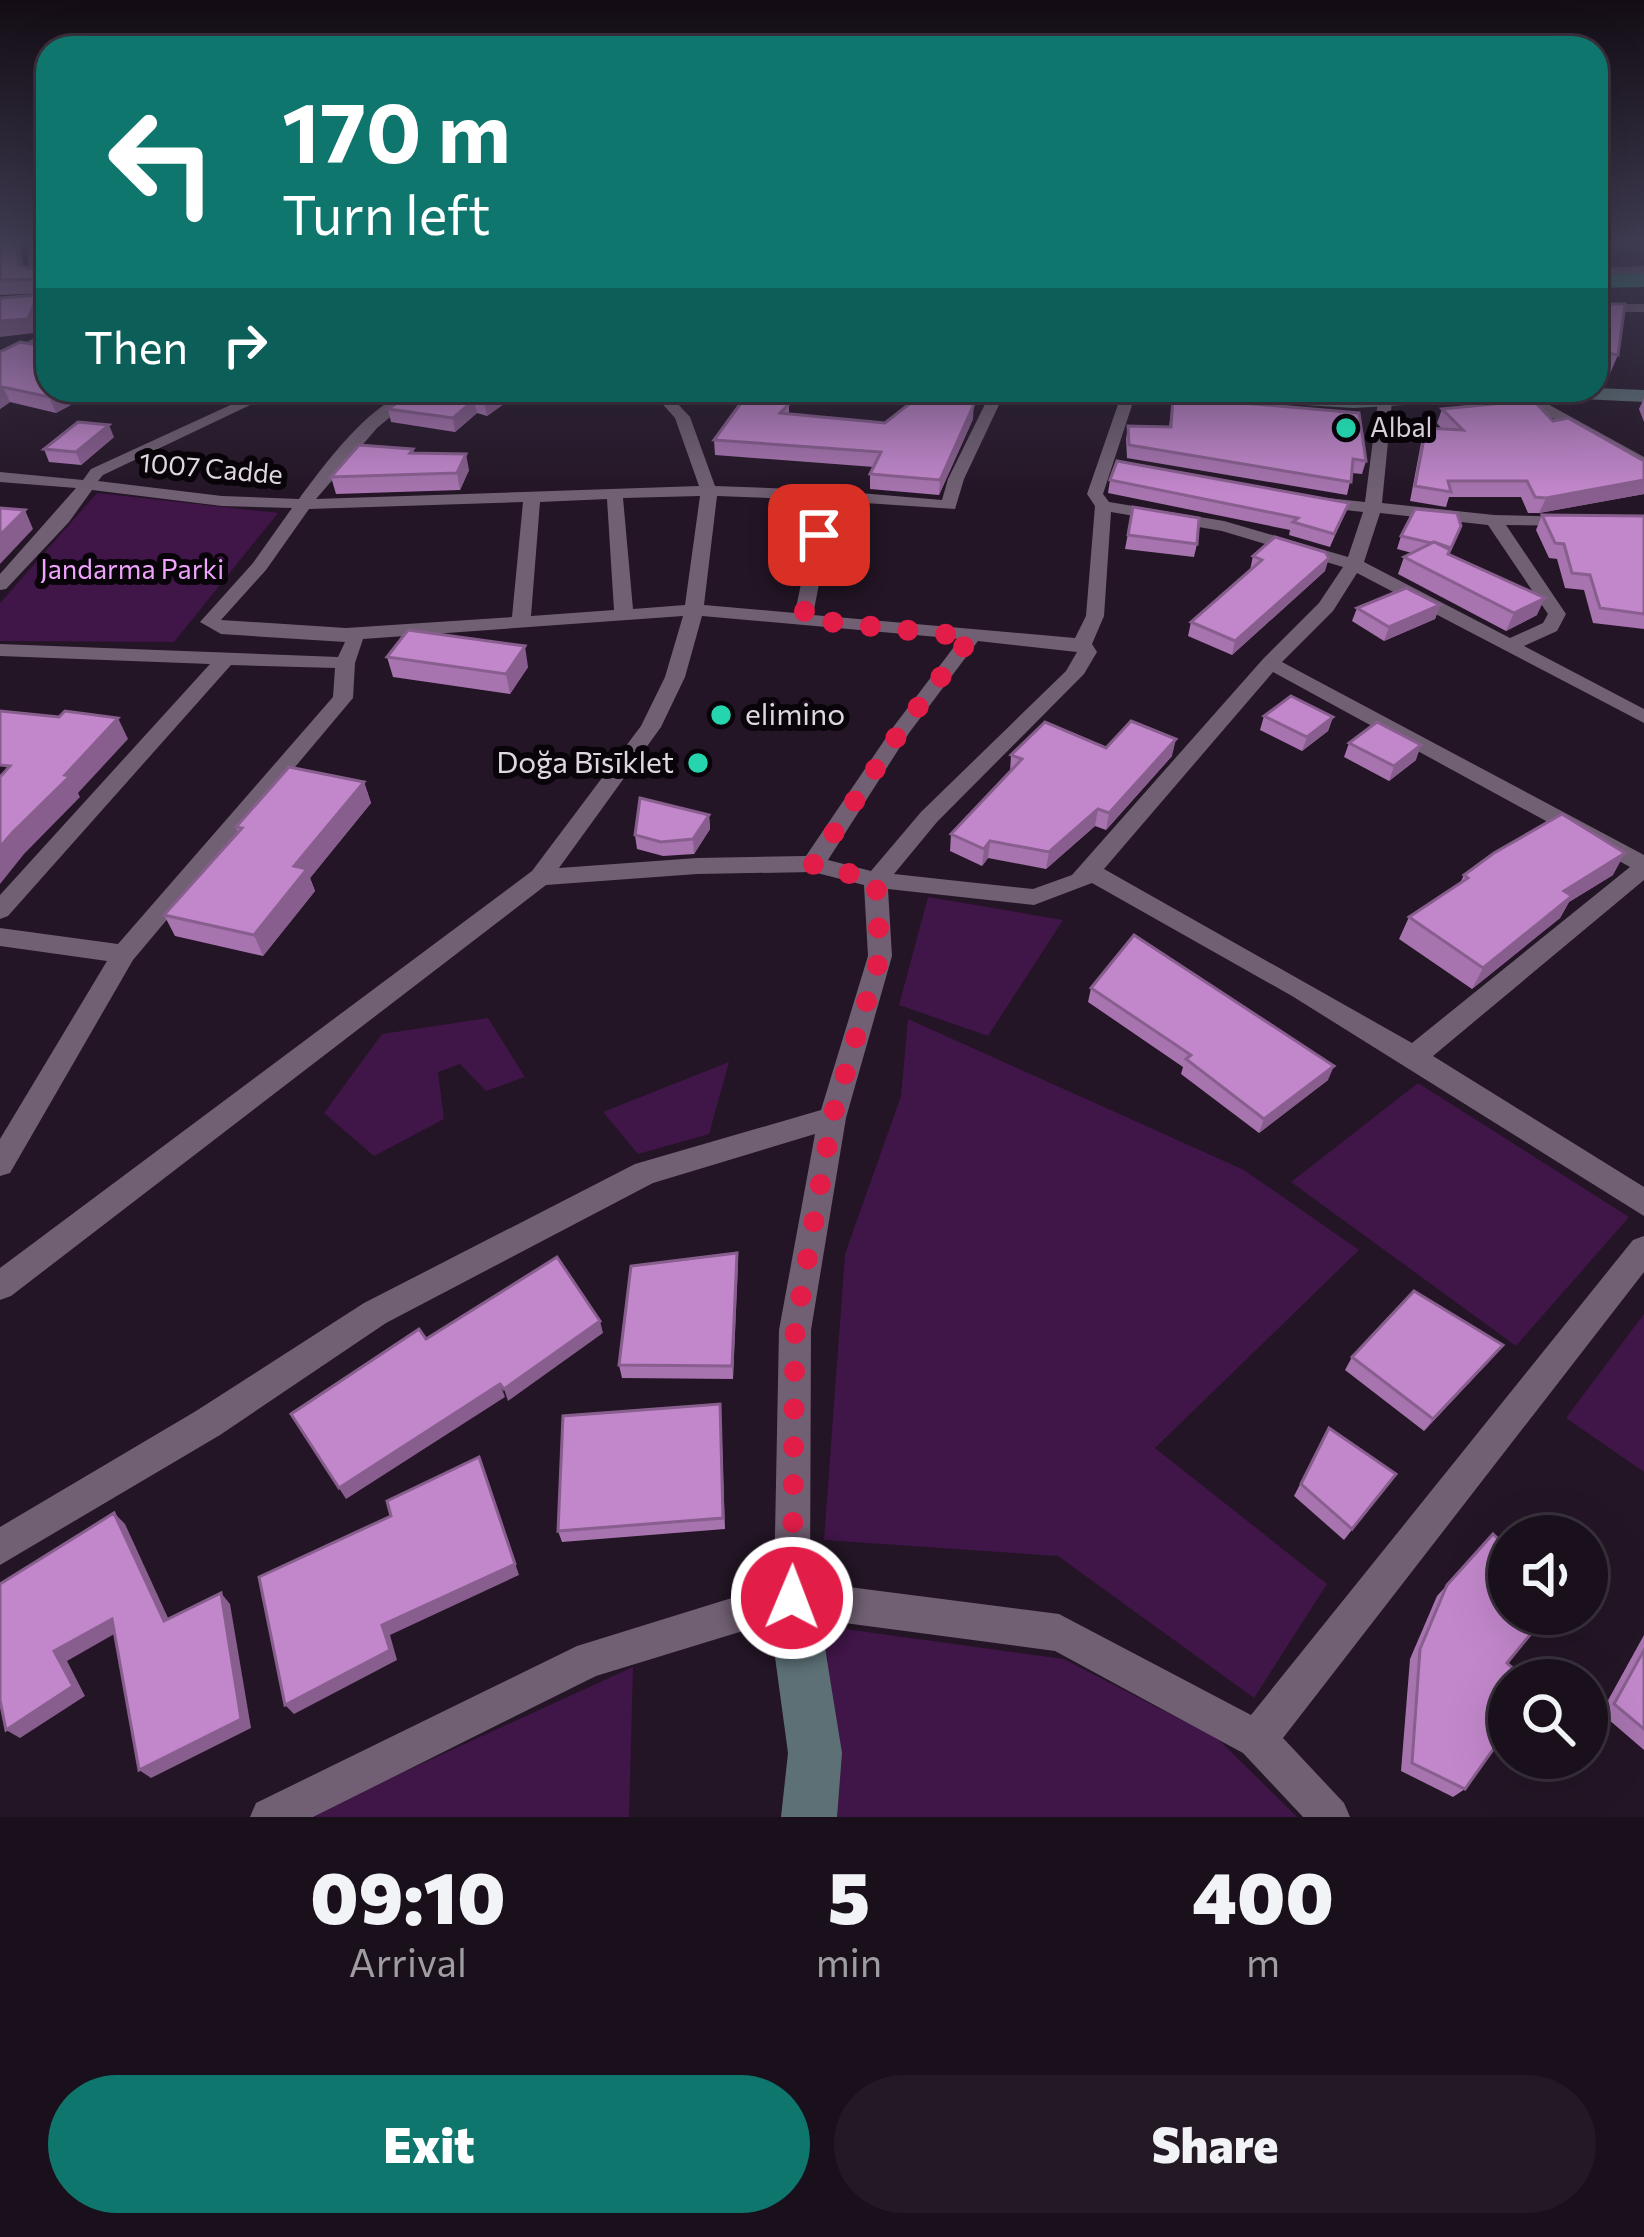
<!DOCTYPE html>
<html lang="en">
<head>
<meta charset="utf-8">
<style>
  body { margin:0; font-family:Commissioner,sans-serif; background:#231925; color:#f1f3f6; height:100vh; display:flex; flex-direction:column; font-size:45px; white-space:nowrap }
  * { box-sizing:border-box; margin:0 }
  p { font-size:39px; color:#9f9da3 }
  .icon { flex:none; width:66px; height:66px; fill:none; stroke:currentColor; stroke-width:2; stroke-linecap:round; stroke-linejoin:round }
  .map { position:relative; height:1817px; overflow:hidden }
  .details { display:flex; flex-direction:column; background:#1a101c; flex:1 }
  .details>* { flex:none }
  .banner { position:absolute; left:36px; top:36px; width:1572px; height:366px; border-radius:36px; box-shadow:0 12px 48px #0002,0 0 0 3px #38303b; background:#0f766e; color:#fff; overflow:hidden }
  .tools { position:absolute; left:1488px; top:1515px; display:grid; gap:24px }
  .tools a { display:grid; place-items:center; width:120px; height:120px; border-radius:50%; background:#1a101c; box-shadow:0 12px 48px #0002,0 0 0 3px #38303b; font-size:60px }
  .pin { position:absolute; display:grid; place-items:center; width:102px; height:102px; color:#fff; margin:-51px; border-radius:24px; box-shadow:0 6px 18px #0006 }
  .me { position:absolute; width:132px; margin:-66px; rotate:1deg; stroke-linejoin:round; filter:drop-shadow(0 0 9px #0008) }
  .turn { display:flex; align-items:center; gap:42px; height:252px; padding:0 48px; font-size:54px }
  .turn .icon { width:156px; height:156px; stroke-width:2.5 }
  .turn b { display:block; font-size:84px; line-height:102px }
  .then { display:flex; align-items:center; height:114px; padding:0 48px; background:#0003; gap:24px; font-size:45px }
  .eta { display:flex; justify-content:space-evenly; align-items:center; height:204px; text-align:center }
  .eta b { font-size:72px; font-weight:800; line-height:84px }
  .action { display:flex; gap:24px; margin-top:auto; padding:24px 48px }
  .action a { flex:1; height:138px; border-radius:72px; background:#0f766e; color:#fff; font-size:48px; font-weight:800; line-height:138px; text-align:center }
  .action a+a { background:#231925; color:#f1f3f6 }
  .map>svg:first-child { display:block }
  .green { fill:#401548 }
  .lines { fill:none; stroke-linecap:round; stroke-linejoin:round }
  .street { fill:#716073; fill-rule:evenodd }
  .secondary { fill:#5c7075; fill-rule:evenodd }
  .highway { fill:#2b957b; fill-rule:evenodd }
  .wall { fill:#a774af }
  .shaded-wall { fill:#885e8e }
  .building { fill:#c287cb; stroke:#885e8e; stroke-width:3 }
  .route { stroke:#e11d48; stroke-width:21; stroke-dasharray:0 37.8 }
  .poi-dot { fill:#25d5ae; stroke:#090409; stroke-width:4.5 }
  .labels { text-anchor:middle; stroke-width:12; stroke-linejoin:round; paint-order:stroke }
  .far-poi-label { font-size:27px; fill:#dfd6e1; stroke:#090409; text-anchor:start }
  .far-street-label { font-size:27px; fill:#dfd6e1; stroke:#090409 }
  .far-park-label { font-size:27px; fill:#f0a4fd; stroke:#090409 }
  .poi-label { font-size:30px; fill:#dfd6e1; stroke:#090409; text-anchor:start }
</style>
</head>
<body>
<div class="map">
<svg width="1644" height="1817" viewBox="0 0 1644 1817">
  <rect width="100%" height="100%" fill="#231525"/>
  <g class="green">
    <path d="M97,493l181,20 -104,129 -174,-1v-38z"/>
    <path d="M928,897l135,23 -75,116 -89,-31z"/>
    <path d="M488,1018l37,59 -39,14 -26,-27 -22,8 6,47 -70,37 -50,-43 58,-79z"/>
    <path d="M908,1019l336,151 115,80 -204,198 172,136 -73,114 -196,-142 -234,-16 21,-286 56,-158z"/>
    <path d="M729,1062l-20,72 -71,20 -35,-42z"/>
    <path d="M1418,1083l211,134 -113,129 -225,-164z"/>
    <path d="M1644,1314v158l-78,-54z"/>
    <path d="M816,1625l248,34 154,80 79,78h-466z"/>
    <path d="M633,1667l-4,150h-324z"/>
  </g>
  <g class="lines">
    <g class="street">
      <path d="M24,240l17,2 -3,37 -10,-3 1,-32z"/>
      <path d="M1644,266v8l-48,2v-8z"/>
      <rect x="1596" y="304" width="48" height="8"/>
      <path d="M48,331v10l-48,25v-10z"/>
      <path d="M263,390h19l-179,85 -5,6 124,15 77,3c26,-35 79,-109 124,-109l-46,38 -61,71 383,-13 -24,-68 -25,-28h15l25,27 25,69 106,4 7,-3 8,4 106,9 6,-21 44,-89h14l-42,89 -9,30 -120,-8 -22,114 262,23 11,-22 9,-110 -8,-12 36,-104h14l-34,104 6,8 115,19 124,36 15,-45 -45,-5 -8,-5 8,-5 47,5 13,-101 7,-4 7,4 -10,102 112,12 83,2v8l-6,1 -65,-1 60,89 -9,17 -33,15 120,63v14l-287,-150 -24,38 -51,51 362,193v25l-211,176 211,131v29l-352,-220 -200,-113 -58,22 -146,-16 4,67 -46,162 -35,212 -1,252 249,32 192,101 382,-475 11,-4v36l-361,466 61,65 6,14h-47l-60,-64 -188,-102 -263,-35 -196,60 -283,141h-63l6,-14 321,-157 197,-61 5,-255 36,-196 -162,49 -267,140 -166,112 -220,130v-38l196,-116 168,-108 271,-139 186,-54 47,-154 -4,-71 -51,-13 -116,2 -151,11 -535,411 -11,4v-32l532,-397 109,-145 24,-49 18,-61 -320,23 -8,24 -2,35 -220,262 -123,213 -10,3v-37l107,-178 -107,-15v-18l118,16 215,-247 2,-29 -104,-3 -223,251 -8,3v-24l210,-231 -210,-8v-12l338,13 7,-15 -124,-8 -21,-12 53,-59 39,-55 -70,-2 -130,-16 -23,32 -63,67 -6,1v-16l76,-86 -76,-6v-10l83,8 8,-11zM700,496l-15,109 -52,4 -10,-111zM717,496l101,4 -23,113 -91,-8zM607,499l7,111 -83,6 9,-114zM523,502l-11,115 -166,11 -125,-8 45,-50 43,-61zM1111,512l111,19 121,36 -24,36 -56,56 -191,216 -39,14 -139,-15 43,-52 147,-148 13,-22 -5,-8 12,-28zM1380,513l108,12 60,89 -5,9 -33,15 -146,-76zM702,616l258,23 -66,87 -88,130 -109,2 -138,10 102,-141 24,-50zM978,641l99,11 -11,19 -145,141 -50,59 -43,-11 81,-127zM1273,672l357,195 -218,176 -308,-174z"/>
      <path d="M1512,390h10l122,67v11l-132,-72z"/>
    </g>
    <g class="secondary">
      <path d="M48,295v10l-48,4v-10z"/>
      <path d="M1596,388l48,2v12l-104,-5 -186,11 -204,-12 -10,-6 214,6z"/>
      <path d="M792,1573l18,7 7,18 25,155 -5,64h-56l7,-64 -21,-155 7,-18z"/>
    </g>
    <path class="highway" d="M1644,273v14l-48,1v-14z"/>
  </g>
  <g class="wall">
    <path d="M0,240h21l2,26 8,3 8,-1 -2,-5 11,-23v53l-48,2z"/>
    <path d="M1596,304l22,51 -9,21 -13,-2z"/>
    <path d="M0,352l91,42 -35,19 -46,-11 -10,7z"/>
    <path d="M927,390h46l-8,13 8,16 -34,76 -69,-6v-15l4,-7 -159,-12 -1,-15 75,-36v10l96,9z"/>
    <path d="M515,396l-28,20 -10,-3 -22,19 -64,-10 -3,-13z"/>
    <path d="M1173,397l193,64 -4,13 -10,-1 -5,22 -220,-37 -1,-19 2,-13 41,1z"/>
    <path d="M1644,398v24l-5,-13z"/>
    <path d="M1442,409l111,12 91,40v33l-105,19h-11l-7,-16h-72l-3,10 -36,-6 11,-58 5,-15 16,1 -5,-6z"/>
    <path d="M114,437l-33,28 -32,-3 -5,-13z"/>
    <path d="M413,449l1,4 55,17 -9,20 -124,4 -5,-17z"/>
    <path d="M1110,480l239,23 -19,44 -41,-12 1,-5 -182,-37z"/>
    <path d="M1133,507l64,37 -3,13 -69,-8z"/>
    <path d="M1542,515l102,1v113l-51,-6 -9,-33 -19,-2 -8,-29 -8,-1 -13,-28z"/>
    <path d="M1461,526l-12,29 88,60 -31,16 -108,-57 6,-17 8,-4 -15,-4 4,-13z"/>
    <path d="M1253,556l72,15 -93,84 -44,-19 3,-14 59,-52z"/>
    <path d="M1440,605l-5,14 -51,22 -32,-20 5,-13z"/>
    <path d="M387,657l141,10 -18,27 -117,-17z"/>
    <path d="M1264,716l69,1 -5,14 -26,20 -42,-21z"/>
    <path d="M1349,743l67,17 -27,21 -45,-24z"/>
    <path d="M1106,748l66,8 -66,74 -11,-4 -49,43 -58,-11 -6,8 -32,-15 1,-17 59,-62 1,-17z"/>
    <path d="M364,782l7,21 -61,75 5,13 -52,65 -88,-20 -11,-21 74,-82 -2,-6z"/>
    <path d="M709,815l1,14 -16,25 -31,2 -26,-7 -2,-14z"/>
    <path d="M1464,875h149l-44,27 -9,16 -88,71 -73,-50 10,-22 51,-34z"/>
    <path d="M1091,988l237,92 -69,53 -78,-59 2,-7 -95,-65z"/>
    <path d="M737,1253l-4,126 -111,-1 -3,-13z"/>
    <path d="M1503,1345l-10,12 -69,74 -79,-61 7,-13z"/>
    <path d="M721,1416l4,113 -163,13 -4,-11z"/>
    <path d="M1329,1428l67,46 -52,66 -50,-44z"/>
    <path d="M1493,1534l14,129 -42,126 -12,8 -52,-26 9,-112 27,-63z"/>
    <path d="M1644,1635v115l-43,-37z"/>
  </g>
  <g class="shaded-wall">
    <path d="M17,240h4l3,39 -5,-14z"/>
    <path d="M48,259v25l-2,-5 -3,-2 -6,-14z"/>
    <path d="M38,295l6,15 -10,23 -34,4v-16z"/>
    <path d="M3,387l7,15 -10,7v-20z"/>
    <path d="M63,390h26l2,4 -35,19 -7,-16z"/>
    <path d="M501,390h13l1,6 -28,20 -3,-14z"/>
    <path d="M966,390h7l-15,27 1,-15z"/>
    <path d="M474,400l3,13 -22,19 -2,-14z"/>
    <path d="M974,404l-1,15 -34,76 1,-15z"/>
    <path d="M109,425l5,12 -33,28 -5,-13z"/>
    <path d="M466,454l3,16 -9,20 -3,-17z"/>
    <path d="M1644,480v14l-105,19 7,-15z"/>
    <path d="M25,510l8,19 -33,35v-29z"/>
    <path d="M1329,558l-4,13 -93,84 3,-14z"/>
    <path d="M1545,598l-8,17 -31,16 8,-18z"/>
    <path d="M1440,605l-5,14 -51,22 5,-14z"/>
    <path d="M525,646l3,21 -18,27 -4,-20z"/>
    <path d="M1333,717l-5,14 -26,20 5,-14z"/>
    <path d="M118,718l10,21 -50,54 2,4 -56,57 -24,30v-37z"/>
    <path d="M1176,739l-4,17 -66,74 3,-17z"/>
    <path d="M1421,745l-5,15 -27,21 5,-15z"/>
    <path d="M364,782l7,21 -61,75 5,13 -52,65 -9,-21 40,-69z"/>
    <path d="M1098,809l-3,17 -49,43 3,-17z"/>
    <path d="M709,815l1,14 -16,25 -1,-15z"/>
    <path d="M990,841l-2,17 -6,8 2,-17z"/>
    <path d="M1625,853l-12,22 -44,27 -9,16 -88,71 11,-21 81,-77z"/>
    <path d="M1334,1066l-6,14 -69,53 5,-14z"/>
    <path d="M737,1253l1,13 -5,113 -1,-13z"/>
    <path d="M600,1321l3,12 -95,68 -4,-12z"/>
    <path d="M1503,1345l-10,12 -69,74 9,-12z"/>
    <path d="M500,1384l5,13 -159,102 -7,-11z"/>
    <path d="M479,1457l40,118 -129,60 7,25 -103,54 -9,-9 97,-80z"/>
    <path d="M114,1513l11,11 49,107 -10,-10z"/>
    <path d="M221,1593l9,11 21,124 -100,50 -12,-8z"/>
    <path d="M112,1619l11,10 -56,32 18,35 -65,42 -14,-8 48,-79z"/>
  </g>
  <g class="building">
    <path d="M0,240h17l2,25 12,4 17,-2 -2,12 -46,1z"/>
    <path d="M38,240h10v19l-11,4z"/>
    <path d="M38,295l-10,24 -28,2v-23z"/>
    <path d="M1596,304h29l-7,51 -22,-4z"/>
    <path d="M20,342l28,5v43h15l-14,7 -46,-10 -3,2v-37z"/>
    <path d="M417,390h84l-17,12 -10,-2 -21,18 -65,-9z"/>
    <path d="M927,390h39l-7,12 15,2 -34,76 -70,-6 11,-22 -167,-12 32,-44 43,8 -9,9 105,10z"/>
    <path d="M1173,397l186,16 7,48 -13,-2 -2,23 -222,-37 -1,-19 43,1z"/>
    <path d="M1533,400l20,21 15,-3 76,43v19l-98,18 -11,-1 -8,-16h-79l3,11 -36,-6 11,-58 37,2 -21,-21z"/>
    <path d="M78,422l31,3 -33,27 -32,-3z"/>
    <path d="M359,445l54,4 -3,4 56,1 -9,19 -126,4z"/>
    <path d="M1117,461l232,42 -15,31 -41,-12 5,-4 -188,-38z"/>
    <path d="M1133,507l66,11 -2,26 -69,-9z"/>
    <path d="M0,508l25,2 -25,25z"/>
    <path d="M1415,509l42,4 4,13 -10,22 -17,-6 -3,1 -30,-7z"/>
    <path d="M1542,515l102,1v98l-44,-6 -10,-33 -18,-2 -8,-29 -9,-1z"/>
    <path d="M1275,537l50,15 4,6 -94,83 -44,-19 71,-62 -9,-4z"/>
    <path d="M1434,542l16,8 -2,4 97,44 -31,15 -110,-56z"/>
    <path d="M1406,588l34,17 -51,22 -32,-19z"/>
    <path d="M408,630l117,16 -19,28 -119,-17z"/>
    <path d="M1291,696l42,21 -26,20 -43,-21z"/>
    <path d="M0,711l59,6 6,-6 53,7 -53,57 5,1 -58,57 -12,14v-70l10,-11 -10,-1z"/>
    <path d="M1131,721l45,18 -67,74 -11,-4 -49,43 -59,-11 -6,8 -33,-15 71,-75 -11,-4 34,-33 61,26z"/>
    <path d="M1377,722l44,23 -27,21 -45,-23z"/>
    <path d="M289,767l75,15 -70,84 13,3 -53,66 -90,-20 78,-87 -6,-1z"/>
    <path d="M640,798l69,17 -16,24 -32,3 -26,-7z"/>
    <path d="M1562,814l63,39 -61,38 8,5 -89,72 -74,-51 59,-39 -4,-3 30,-22z"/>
    <path d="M1134,935l200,131 -70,53 -78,-60 5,-4 -100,-67z"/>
    <path d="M737,1253l-5,113 -113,-1 12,-99z"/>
    <path d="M557,1257l43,64 -96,68 -4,-5 -161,104 -48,-74 128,-85 7,10z"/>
    <path d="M1414,1291l89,54 -70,74 -81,-62z"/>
    <path d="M720,1404l3,114 -165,13 5,-115z"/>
    <path d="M1329,1428l67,46 -44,55 -51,-45z"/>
    <path d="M479,1457l36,107 -133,61 8,25 -105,55 -26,-128 132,-61 -4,-15z"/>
    <path d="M114,1513l50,108 57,-28 20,126 -102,51 -27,-151 -58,32 19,35 -67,44 -6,-30v-116z"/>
    <path d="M1493,1534l16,15v65h38l-40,49 19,17h-17v47l-44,62 -53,-26 8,-114 27,-64z"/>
    <path d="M1644,1650v79l-30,-25z"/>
  </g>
  <linearGradient id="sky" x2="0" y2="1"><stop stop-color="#130c14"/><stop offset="0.49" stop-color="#3f3b51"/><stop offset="1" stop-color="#3f3b51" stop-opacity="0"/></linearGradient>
  <rect width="1644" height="494" fill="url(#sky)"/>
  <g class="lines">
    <path class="route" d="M792,1598l3,-268 37,-212 48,-162 -4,-76 -63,-15 88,-135 70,-93 -168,-18 16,-84"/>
  </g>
  <g class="poi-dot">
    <circle cx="1346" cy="428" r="12"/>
    <circle cx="721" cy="715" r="12"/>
    <circle cx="698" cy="763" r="12"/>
  </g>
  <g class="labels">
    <g class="far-poi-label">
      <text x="1370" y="437">Albal</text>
    </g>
    <g class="far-street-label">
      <text transform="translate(211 469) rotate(5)" y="9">1007 Cadde</text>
    </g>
    <g class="far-park-label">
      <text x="132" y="579">Jandarma Parki</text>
    </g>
    <g class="poi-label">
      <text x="745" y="725">elimino</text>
      <text x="674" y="773" text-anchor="end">Doğa Bīsīklet</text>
    </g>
  </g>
</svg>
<div class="tools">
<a><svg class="icon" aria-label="sound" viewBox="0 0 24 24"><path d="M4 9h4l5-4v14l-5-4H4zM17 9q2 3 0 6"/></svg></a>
<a><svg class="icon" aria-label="search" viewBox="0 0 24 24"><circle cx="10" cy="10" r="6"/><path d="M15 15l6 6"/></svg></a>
</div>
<div class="pin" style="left:819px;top:535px;background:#d93025"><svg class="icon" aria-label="arrive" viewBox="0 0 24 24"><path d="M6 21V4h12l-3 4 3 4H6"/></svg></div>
<svg class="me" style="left:792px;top:1598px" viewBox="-20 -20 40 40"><circle r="17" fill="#e11d48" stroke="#fff" stroke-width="3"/><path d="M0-11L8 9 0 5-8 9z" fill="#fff"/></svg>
<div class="banner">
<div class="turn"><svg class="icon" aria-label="left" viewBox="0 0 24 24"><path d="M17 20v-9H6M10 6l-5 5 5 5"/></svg><div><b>170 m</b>Turn left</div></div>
<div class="then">Then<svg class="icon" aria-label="right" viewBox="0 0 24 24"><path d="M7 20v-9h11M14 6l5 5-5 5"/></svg></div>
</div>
</div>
<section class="details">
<div class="eta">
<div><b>09:10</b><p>Arrival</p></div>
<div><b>5</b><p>min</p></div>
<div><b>400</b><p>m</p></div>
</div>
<div class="action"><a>Exit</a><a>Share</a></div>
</section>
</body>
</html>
